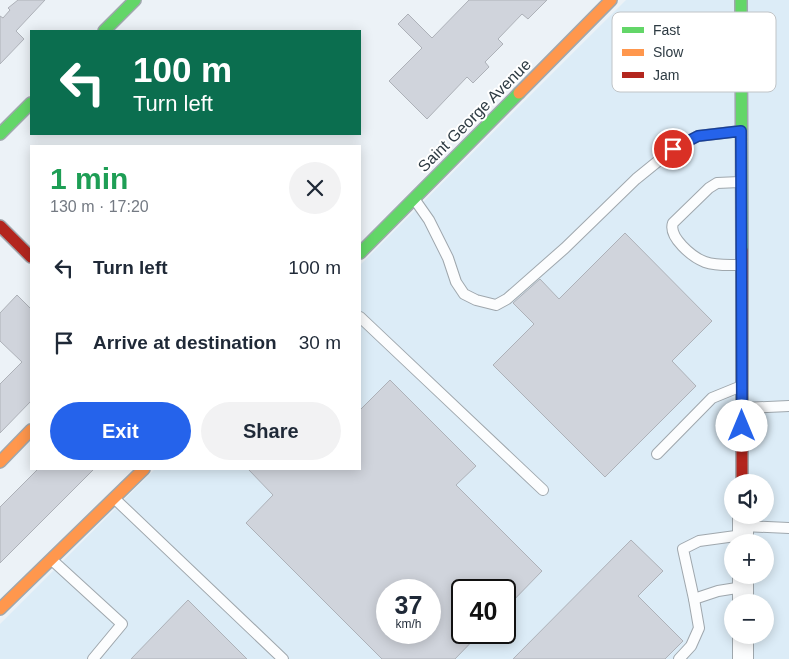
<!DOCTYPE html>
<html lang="en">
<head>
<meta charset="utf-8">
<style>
  body { margin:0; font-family:Helvetica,sans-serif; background:#f2f2f3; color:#1f2937; height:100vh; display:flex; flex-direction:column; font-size:19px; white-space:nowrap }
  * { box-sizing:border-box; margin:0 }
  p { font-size:16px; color:#747a83 }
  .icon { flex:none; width:28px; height:28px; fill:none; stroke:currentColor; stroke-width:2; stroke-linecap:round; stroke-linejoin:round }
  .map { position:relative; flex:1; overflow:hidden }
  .details { position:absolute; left:30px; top:145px; width:331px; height:325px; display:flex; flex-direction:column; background:#fff; border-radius:0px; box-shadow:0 2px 12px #0003 }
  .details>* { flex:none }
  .top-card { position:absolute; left:30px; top:30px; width:331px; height:105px; border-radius:0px; box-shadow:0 2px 12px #0003; background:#0b6e4f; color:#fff; overflow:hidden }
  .buttons { position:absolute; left:724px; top:474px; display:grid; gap:10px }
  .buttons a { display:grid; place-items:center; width:50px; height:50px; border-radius:50%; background:#fff; box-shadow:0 2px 12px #0003; font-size:25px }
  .speed { position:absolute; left:376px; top:579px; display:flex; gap:10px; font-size:25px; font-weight:700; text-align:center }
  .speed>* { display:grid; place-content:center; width:65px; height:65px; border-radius:50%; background:#fff; box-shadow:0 2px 12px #0003; line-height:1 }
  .speed small { font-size:12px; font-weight:400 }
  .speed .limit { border:2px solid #111; border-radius:8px; background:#fff; color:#111 }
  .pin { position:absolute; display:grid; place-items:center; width:42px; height:42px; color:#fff; margin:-21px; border:2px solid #fff; border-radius:50%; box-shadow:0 1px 5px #0007 }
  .me { position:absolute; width:55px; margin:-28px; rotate:0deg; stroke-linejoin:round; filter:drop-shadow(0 0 4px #0008) }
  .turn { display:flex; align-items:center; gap:18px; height:105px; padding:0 20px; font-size:22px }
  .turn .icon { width:65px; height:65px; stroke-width:2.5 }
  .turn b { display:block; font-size:35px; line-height:42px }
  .round { display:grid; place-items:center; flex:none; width:52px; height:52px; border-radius:26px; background:#f2f2f3 }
  .summary { display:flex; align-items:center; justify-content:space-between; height:85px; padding:0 20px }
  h1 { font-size:30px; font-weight:800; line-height:38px; color:#1e9e55 }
  .button { display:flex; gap:10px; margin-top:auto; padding:10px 20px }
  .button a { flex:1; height:58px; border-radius:30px; background:#2563eb; color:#fff; font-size:20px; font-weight:800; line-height:58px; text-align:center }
  .button a+a { background:#f2f2f3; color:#1f2937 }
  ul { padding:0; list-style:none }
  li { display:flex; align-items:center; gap:15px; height:75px; padding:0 20px }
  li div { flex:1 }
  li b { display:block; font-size:19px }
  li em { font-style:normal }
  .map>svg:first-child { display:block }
  .built { fill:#dcecf7; fill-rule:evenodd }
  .building { fill:#d0d4dc; stroke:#adb1b8; fill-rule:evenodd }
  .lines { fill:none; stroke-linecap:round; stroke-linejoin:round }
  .lane-casing { stroke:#9fa7ad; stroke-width:12 }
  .street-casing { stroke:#9fa7ad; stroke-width:22 }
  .fast-casing { stroke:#9fa7ad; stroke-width:14 }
  .slow-casing { stroke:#9fa7ad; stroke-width:14 }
  .jam-casing { stroke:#9fa7ad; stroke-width:14 }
  .lane { stroke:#fcfdfe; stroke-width:10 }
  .street { stroke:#fcfdfe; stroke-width:20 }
  .fast { stroke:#63d668; stroke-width:11 }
  .slow { stroke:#ff974d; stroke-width:11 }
  .jam { stroke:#b3261e; stroke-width:11 }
  .route-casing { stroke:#184099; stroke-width:12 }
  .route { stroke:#2563eb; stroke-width:9 }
  .labels { text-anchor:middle; stroke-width:4; stroke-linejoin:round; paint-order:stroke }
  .street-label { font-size:16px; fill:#2e3b43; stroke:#fff }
  .key { fill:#fff; stroke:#c0c4c7; stroke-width:1 }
  .key-label { font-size:14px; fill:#2e3b43 }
</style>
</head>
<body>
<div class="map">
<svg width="789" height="659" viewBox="0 0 789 659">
  <rect width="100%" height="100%" fill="#ecf2f7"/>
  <path class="built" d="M626,0h163v659h-789v-35l155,-155h205v-204zM732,482h33v33h-33zM732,542h33v33h-33zM388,590h42v42h-42zM462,590h43v42h-43zM732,602h33v33h-33z"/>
  <g class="building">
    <path d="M18,0h27l-29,31 8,8 -24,25v-48l3,2 7,-8 -2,-2z"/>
    <path d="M469,0h78l-19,19 -6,-5 -24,25 5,5 -18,18 4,5 -16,16 -6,-6 -40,42 -38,-38 33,-33 -24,-24 10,-10 24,24z"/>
    <path d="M625,233l87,88 -40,40 24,25 -91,91 -112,-112 41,-41 -21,-21 27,-24 19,20z"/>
    <path d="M17,295l14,14v92l-31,32v-49l22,-22 -22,-21v-28z"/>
    <path d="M390,380l86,86 -20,19 86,86 -37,38v-19h-43v42h19l-26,27h-73l-136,-136 27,-28 -25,-26h112v-59zM388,590h42v42h-42z"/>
    <path d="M38,469h56l-94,94v-56z"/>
    <path d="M631,540l32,31 -25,25 45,45 -18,18h-152z"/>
    <path d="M188,600l59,59h-116z"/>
  </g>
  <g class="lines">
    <defs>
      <g id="lane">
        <path d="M415,200l14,20 19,38 8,24 8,12 12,6 20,5 11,-6 58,-51 71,-69 37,-30 25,-13 42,-5"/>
        <path d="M740,265c-12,0 -24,1 -35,-3 -13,-5 -37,-25 -32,-39l36,-35 8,-5 23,-1"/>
        <path d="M360,317l183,173"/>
        <path d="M743,408l46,-2"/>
        <path d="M657,454l55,-56 27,-11"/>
        <path d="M115,499l168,160"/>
        <path d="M743,526l46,2"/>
        <path d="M743,535l-44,6 -16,8 11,50 24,-8 25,-4"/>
        <path d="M52,560l70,64 -29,35"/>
        <path d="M679,659l12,-13 8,-18 -5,-29"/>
      </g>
      <g id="street">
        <path d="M743,515v27"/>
        <path d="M743,575v27"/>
        <path d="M743,635v24"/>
      </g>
      <g id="fast">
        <path d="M741,0l1,250"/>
        <path d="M104,31l31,-31"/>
        <path d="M0,134l31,-31"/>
        <path d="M360,253l159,-160"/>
      </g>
      <g id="slow">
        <path d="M519,93l92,-93"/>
        <path d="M0,462l31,-32"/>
        <path d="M0,609l144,-140"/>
      </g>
      <g id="jam">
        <path d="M0,226l31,31"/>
        <path d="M742,250v232"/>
      </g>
    </defs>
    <use href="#lane" class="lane-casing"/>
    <use href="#street" class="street-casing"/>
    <use href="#fast" class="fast-casing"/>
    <use href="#slow" class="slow-casing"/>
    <use href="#jam" class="jam-casing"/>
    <use href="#lane" class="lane"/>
    <use href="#street" class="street"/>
    <use href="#fast" class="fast"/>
    <use href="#slow" class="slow"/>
    <use href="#jam" class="jam"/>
  </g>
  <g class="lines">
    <defs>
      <path id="route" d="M673,149l25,-13 43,-5 1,295"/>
    </defs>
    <use href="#route" class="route-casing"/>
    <use href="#route" class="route"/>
  </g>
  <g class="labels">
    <g class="street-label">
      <text transform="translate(474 115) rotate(-45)" y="6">Saint George Avenue</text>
    </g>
  </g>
  <rect x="612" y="12" width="164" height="80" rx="8" class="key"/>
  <rect x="622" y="27" width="22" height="6" fill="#63d668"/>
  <rect x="622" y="49" width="22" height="7" fill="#ff974d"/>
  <rect x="622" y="72" width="22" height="6" fill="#b3261e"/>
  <g class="key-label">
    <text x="653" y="35">Fast</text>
    <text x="653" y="57">Slow</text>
    <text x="653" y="80">Jam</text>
  </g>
</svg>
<div class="buttons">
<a><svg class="icon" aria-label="sound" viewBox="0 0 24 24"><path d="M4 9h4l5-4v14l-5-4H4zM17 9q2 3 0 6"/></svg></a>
<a>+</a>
<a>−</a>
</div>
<div class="speed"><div>37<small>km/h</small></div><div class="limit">40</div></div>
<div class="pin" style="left:673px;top:149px;background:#d93025"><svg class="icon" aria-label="arrive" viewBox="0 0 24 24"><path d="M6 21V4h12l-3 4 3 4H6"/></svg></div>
<svg class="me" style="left:742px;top:426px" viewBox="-20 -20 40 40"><circle r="19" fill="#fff"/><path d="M0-13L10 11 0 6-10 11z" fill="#2563eb"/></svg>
<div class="top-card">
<div class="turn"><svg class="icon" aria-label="left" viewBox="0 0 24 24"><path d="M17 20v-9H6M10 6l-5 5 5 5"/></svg><div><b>100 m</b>Turn left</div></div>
</div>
<section class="details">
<div class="summary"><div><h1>1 min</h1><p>130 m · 17:20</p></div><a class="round"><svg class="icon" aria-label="close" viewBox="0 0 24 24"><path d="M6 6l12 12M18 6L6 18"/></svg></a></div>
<ul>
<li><svg class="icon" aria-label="left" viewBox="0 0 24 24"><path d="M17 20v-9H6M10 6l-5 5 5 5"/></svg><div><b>Turn left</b></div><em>100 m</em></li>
<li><svg class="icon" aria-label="arrive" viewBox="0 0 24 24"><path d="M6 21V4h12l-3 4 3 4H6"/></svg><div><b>Arrive at destination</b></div><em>30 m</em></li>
</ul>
<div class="button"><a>Exit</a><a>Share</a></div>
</section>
</div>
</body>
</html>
